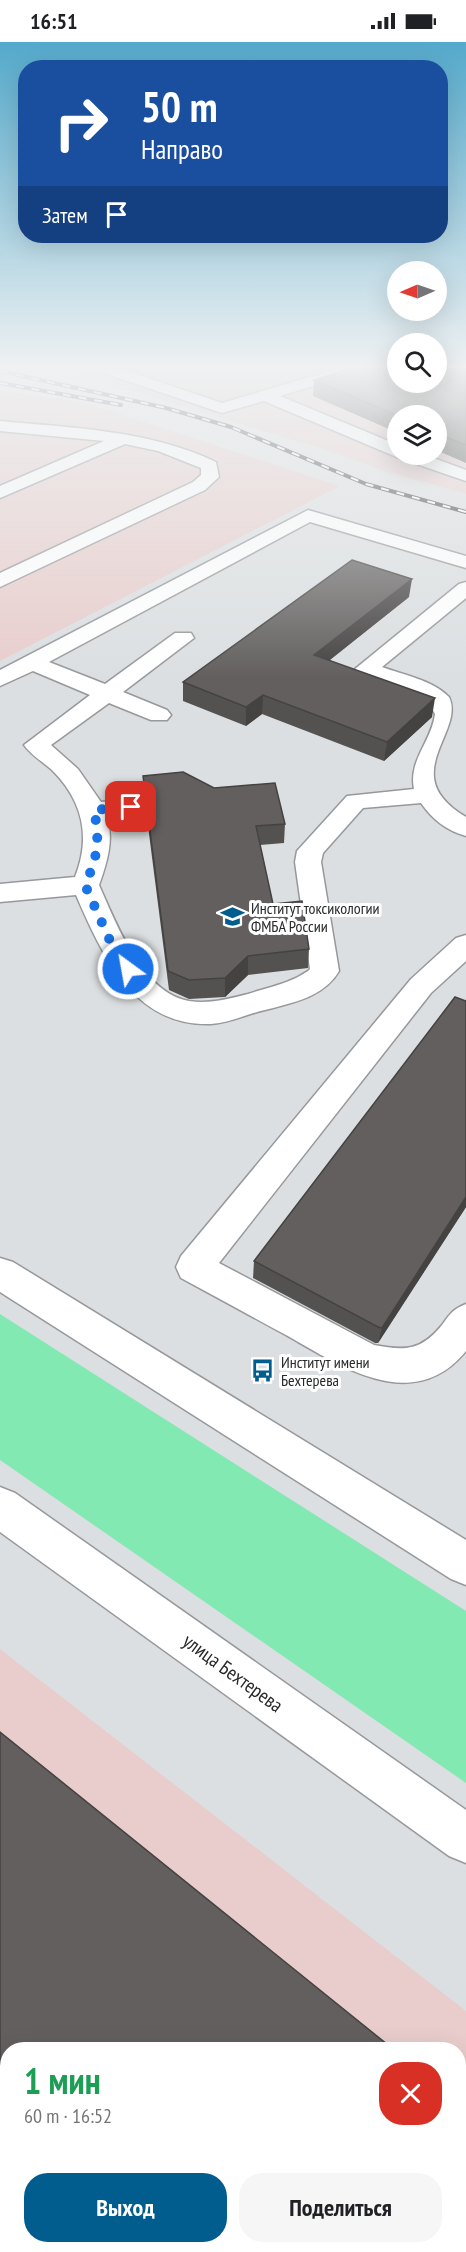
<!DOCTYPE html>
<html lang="ru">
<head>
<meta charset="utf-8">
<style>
  body { margin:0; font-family:"PT Sans Narrow",sans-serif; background:#f6f6f6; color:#202124; height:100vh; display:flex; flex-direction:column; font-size:22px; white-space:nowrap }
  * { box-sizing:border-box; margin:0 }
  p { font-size:20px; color:#757577 }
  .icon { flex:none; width:33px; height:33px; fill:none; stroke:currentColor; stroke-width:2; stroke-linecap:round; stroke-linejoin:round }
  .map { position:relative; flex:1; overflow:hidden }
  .side { position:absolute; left:0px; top:2000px; width:466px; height:212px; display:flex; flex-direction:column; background:#fff; border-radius:24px 24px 0 0; box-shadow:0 6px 24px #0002 }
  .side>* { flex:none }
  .banner { position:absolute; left:18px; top:18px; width:430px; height:183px; border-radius:24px; box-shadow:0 6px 24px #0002; background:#1a4fa0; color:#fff; overflow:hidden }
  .needle { width:39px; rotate:268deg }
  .fabs { position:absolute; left:387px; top:219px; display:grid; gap:12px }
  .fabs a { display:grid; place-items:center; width:60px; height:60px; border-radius:50%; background:#fff; box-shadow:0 6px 24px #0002; font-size:30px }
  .pin { position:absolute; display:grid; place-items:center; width:51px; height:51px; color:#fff; margin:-26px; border-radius:12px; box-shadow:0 3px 9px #0006 }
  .me { position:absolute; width:66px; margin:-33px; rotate:328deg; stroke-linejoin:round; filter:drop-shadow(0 0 4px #0008) }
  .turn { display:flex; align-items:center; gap:21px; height:126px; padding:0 24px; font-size:27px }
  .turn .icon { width:78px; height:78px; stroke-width:2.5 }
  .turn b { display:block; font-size:42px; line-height:51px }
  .then { display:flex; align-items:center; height:57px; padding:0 24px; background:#0003; gap:12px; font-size:22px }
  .round { display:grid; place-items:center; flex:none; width:63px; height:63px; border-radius:24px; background:#f6f6f6 }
  .overview { display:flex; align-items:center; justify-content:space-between; height:102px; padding:0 24px }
  h1 { font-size:36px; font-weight:700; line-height:45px; color:#1e9e55 }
  .action { display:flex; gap:12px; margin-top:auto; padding:12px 24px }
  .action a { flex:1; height:69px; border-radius:24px; background:#005d8e; color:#fff; font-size:24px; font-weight:700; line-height:69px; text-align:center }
  .action a+a { background:#f6f6f6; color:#202124 }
  .status { display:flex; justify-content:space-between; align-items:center; height:42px; padding:0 30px; background:#fff; direction:ltr }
  .status svg { height:16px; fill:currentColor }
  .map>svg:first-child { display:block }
  .industrial { fill:#e8cdcc; fill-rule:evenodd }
  .green { fill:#83e9b3 }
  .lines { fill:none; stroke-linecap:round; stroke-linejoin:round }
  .minor-casing { stroke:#96989b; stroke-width:3 }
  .minor { fill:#fff; fill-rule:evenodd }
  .rail-casing { stroke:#3e3f40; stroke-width:4 }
  .rail { stroke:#fff; stroke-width:2; stroke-dasharray:8; stroke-linecap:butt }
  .wall { fill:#545251 }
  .shaded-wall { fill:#454242 }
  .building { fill:#625f5e; stroke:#454242; stroke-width:1.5 }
  .route { stroke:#1a73e8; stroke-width:10; stroke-dasharray:0 18 }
  .labels { text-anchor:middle; stroke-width:6; stroke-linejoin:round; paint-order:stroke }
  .poi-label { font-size:16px; fill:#28292a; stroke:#fff; text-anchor:start }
  .near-street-label { font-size:20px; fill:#28292a; stroke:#fff }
</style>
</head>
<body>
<div class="status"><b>16:51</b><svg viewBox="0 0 49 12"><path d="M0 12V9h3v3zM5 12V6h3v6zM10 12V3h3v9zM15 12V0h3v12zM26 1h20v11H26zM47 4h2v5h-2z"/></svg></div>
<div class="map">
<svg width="466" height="2210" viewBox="0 0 466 2210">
  <rect width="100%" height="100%" fill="#dcdfe1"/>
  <g class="industrial">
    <path d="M59,327h338l1,13h38l30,-13v125l-82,-23 -54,-20zM398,374h38v38h-38z"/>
    <path d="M0,348l82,12 258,84 -340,175z"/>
    <path d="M0,1607l466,362v241h-466zM8,2007h451v197h-451z"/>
  </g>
  <path class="green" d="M0,1272l466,297v172l-466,-323z"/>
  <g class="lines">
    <defs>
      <g id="minor">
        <path d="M98,327h23l101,34 115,-34h25l-3,3 -79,24 118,49v9h25l43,16v11l-67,-23 -135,-57 -42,12 -121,-41z"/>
        <path d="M0,379c73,7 149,9 216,41l3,15 -14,13 -205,97v-14l193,-91 8,-7v-7l-43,-17 -33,-7 -125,54v-12l104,-45 -104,-10z"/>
        <path d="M308,468l158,46v12l-156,-46 -261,140 56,22 70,-51h16l3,5 -71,54 44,18 4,5 -4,5h-16l-42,-17 -58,42 27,24 23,33 30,-3 9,3 4,5 -4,5 -33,5c7,23 0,46 -8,68 17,38 43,108 90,116 21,3 39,-2 59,-7 21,-7 41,-10 60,-23l2,-2 -15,-107 2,-11 50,-55 67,-7c-6,-29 18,-48 21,-75 -11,-25 -53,-32 -77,-40l-3,-5 104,-85 7,-2v16l-84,69c22,8 50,13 67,30 17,35 -54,78 17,120v19c-19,-5 -34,-17 -45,-33l-58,5 -40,45 -2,9 18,109c-15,26 -47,32 -74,39 -18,4 -36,13 -54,14 -77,3 -109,-69 -135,-129l-76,7v-18l75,-7c16,-40 8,-76 -23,-107 -9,-8 -21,-15 -28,-25l66,-50 -57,-24 -33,15v-16z"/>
        <path d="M466,893v26l-35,32 -212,270 155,82c31,6 47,6 68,-20 8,-11 11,-16 24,-21v47c-53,65 -125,15 -180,-16 -35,-19 -70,-38 -105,-57l-5,-11 5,-11 230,-277 45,-41z"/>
        <path d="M0,1216l13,4 453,278v45l-15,-6 -451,-287z"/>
        <path d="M0,1445l15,6 451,317v53l-17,-7 -449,-324z"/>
      </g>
    </defs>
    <use href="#minor" class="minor-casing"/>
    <use href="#minor" class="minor"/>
    <defs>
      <g id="rail">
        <path d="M0,329l166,37 65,19 135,57 100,28"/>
        <path d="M0,341l121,22"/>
      </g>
    </defs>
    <use href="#rail" class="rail-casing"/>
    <use href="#rail" class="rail"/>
  </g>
  <g class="wall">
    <path d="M436,327h30v94l-30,-13v-34h-38v17l-85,-37 1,-16 122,2z"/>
    <path d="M409,555l-79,63 102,57 -48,44 -122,-47 -16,12 -63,-25v-19z"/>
    <path d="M143,734l142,48 -1,19 -24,2 13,59 36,45 -1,19 -60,7 -23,22 -36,2 -20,-9 -25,-195z"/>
    <path d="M466,959v206l-88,136h-3l-122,-65 1,-17z"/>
  </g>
  <g class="shaded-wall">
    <path d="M412,537l-3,18 -96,76 1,-18z"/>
    <path d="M263,653l-1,19 -16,12v-19z"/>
    <path d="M435,656l-3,19 -48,44 3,-19z"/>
    <path d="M248,914v19l-23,22v-19z"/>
    <path d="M466,1155v10l-88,136 4,-15z"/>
  </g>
  <g class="building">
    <path d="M349,327h48l1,13h30l15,6 9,-8 -16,-8v-3h30v76l-30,-12v-17h-38l-84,-36z"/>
    <path d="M352,518l60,19 -98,76 121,43 -48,44 -124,-47 -17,12 -63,-25z"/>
    <path d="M183,730l31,16 61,-5 10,41 -29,2 17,78 29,-3 7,48 -61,7 -23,22 -36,2 -21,-9 -25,-195z"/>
    <path d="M455,955l11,4v196l-84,131 -4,-1 -124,-66z"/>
    <path d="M0,1690l393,317h-385v166l-8,-7z"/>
    <path d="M459,2060l7,6v93l-7,18z"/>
    <path d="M38,2204h410l-2,6h-402z"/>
  </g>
  <linearGradient id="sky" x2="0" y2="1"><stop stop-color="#54a9cb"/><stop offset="0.51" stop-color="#eff1f2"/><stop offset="1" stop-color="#eff1f2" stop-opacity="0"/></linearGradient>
  <rect width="466" height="636" fill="url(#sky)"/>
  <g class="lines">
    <path class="route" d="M128,927l-12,-15 -31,-69c13,-29 15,-44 9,-75l37,-3"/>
  </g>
  <defs>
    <symbol id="university-bare" viewBox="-9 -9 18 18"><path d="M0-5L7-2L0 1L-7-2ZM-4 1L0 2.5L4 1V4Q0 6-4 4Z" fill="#005d8e" stroke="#fff" stroke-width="2.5" paint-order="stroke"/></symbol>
    <symbol id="bus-bare" viewBox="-9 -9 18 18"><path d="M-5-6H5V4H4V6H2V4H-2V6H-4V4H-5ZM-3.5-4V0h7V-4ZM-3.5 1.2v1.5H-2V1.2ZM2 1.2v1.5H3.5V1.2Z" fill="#005d8e" stroke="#fff" stroke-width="2.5" paint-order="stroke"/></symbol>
  </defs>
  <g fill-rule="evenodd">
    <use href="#university-bare" x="216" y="858" width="33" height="33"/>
    <use href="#bus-bare" x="246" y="1312" width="33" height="33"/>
  </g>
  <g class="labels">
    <g class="poi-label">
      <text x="251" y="872">Институт токсикологии<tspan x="251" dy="18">ФМБА России</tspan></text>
      <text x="281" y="1326">Институт имени<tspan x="281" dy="18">Бехтерева</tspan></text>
    </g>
    <g class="near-street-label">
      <text transform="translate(233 1631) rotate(36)" y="7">улица Бехтерева</text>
    </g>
  </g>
</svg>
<div class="fabs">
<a><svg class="needle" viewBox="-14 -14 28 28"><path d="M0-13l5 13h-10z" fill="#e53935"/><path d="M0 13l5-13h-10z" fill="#757577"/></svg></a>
<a><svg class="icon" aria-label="search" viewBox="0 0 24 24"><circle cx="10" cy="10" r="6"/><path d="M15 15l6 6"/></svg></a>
<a><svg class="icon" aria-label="layers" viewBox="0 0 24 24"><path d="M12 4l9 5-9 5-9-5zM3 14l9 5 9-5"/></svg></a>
</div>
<div class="pin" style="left:131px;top:765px;background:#d93025"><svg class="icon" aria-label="arrive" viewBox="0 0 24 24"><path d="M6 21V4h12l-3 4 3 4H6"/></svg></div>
<svg class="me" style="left:128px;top:927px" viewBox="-20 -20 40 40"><circle r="17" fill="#1a73e8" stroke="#fff" stroke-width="3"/><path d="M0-11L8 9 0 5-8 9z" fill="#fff"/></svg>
<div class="banner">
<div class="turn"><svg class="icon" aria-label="right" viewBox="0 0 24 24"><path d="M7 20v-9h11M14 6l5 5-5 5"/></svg><div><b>50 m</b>Направо</div></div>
<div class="then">Затем<svg class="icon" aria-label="arrive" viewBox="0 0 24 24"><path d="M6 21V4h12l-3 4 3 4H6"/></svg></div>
</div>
<section class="side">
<div class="overview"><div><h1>1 мин</h1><p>60 m · 16:52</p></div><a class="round" style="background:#d93025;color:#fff"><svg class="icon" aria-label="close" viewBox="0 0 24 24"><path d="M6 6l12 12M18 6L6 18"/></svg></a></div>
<div class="action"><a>Выход</a><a>Поделиться</a></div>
</section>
</div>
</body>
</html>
